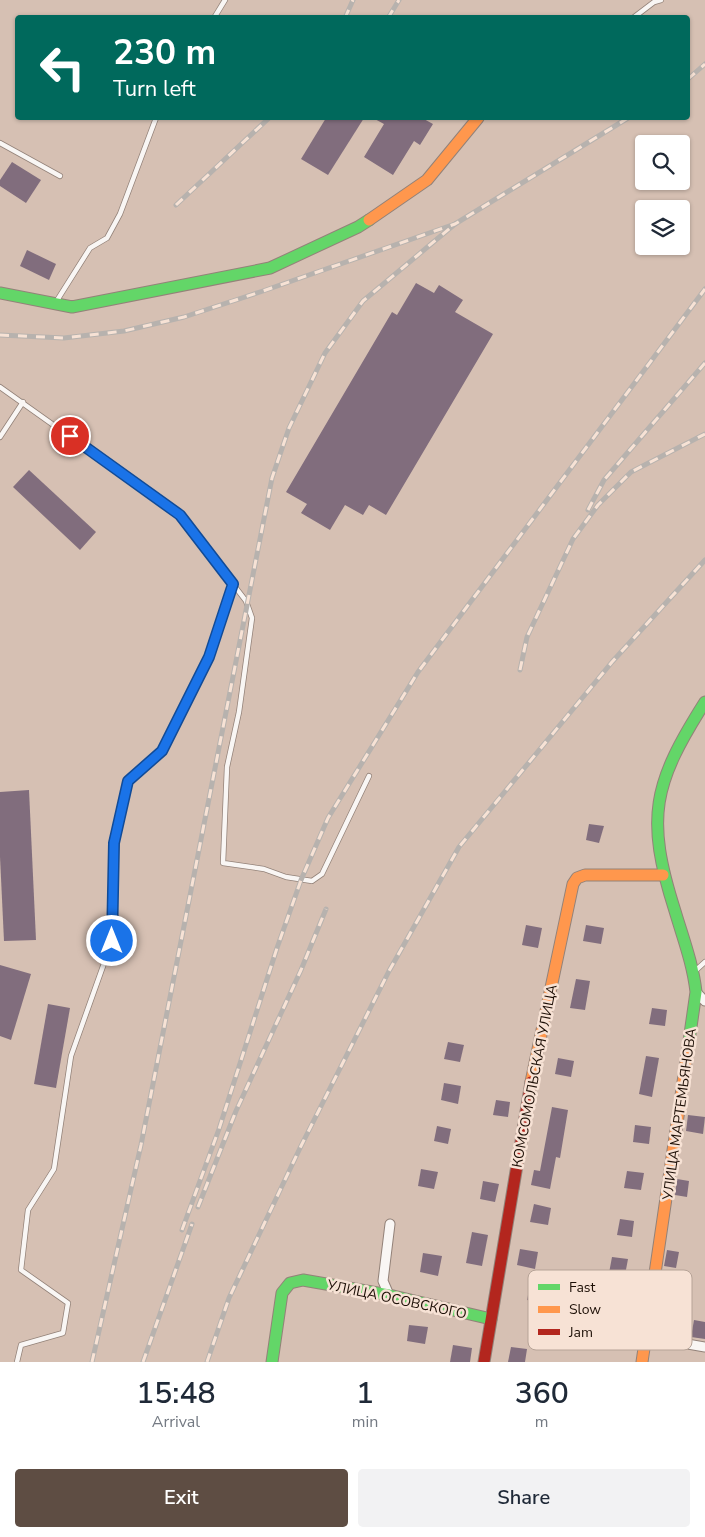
<!DOCTYPE html>
<html lang="en">
<head>
<meta charset="utf-8">
<style>
  body { margin:0; font-family:"Nunito Sans",sans-serif; background:#f2f2f3; color:#1f2937; height:100vh; display:flex; flex-direction:column; font-size:19px; white-space:nowrap }
  * { box-sizing:border-box; margin:0 }
  p { font-size:16px; color:#747a83 }
  .icon { flex:none; width:28px; height:28px; fill:none; stroke:currentColor; stroke-width:2; stroke-linecap:round; stroke-linejoin:round }
  .map { position:relative; height:1362px; overflow:hidden }
  .details { display:flex; flex-direction:column; background:#fff; flex:1 }
  .details>* { flex:none }
  .banner { position:absolute; left:15px; top:15px; width:675px; height:105px; border-radius:5px; box-shadow:0 1px 4px #0004; background:#00695c; color:#fff; overflow:hidden }
  .controls { position:absolute; left:635px; top:135px; display:grid; gap:10px }
  .controls a { display:grid; place-items:center; width:55px; height:55px; border-radius:5px; background:#fff; box-shadow:0 1px 4px #0004; font-size:25px }
  .pin { position:absolute; display:grid; place-items:center; width:42px; height:42px; color:#fff; margin:-21px; border:2px solid #fff; border-radius:50%; box-shadow:0 1px 5px #0007 }
  .me { position:absolute; width:55px; margin:-28px; rotate:0deg; stroke-linejoin:round; filter:drop-shadow(0 0 4px #0008) }
  .turn { display:flex; align-items:center; gap:18px; height:105px; padding:0 15px; font-size:22px }
  .turn .icon { width:65px; height:65px; stroke-width:2.5 }
  .turn b { display:block; font-size:35px; line-height:42px }
  .eta { display:flex; justify-content:space-evenly; align-items:center; height:85px; text-align:center }
  .eta b { font-size:30px; font-weight:600; line-height:35px }
  .button { display:flex; gap:10px; margin-top:auto; padding:10px 15px }
  .button a { flex:1; height:58px; border-radius:5px; background:#5e4d43; color:#fff; font-size:20px; font-weight:600; line-height:58px; text-align:center }
  .button a+a { background:#f2f2f3; color:#1f2937 }
  .map>svg:first-child { display:block }
  .building { fill:#816d7d }
  .lines { fill:none; stroke-linecap:round; stroke-linejoin:round }
  .lane-casing { stroke:#938279; stroke-width:6 }
  .street-casing { stroke:#938279; stroke-width:11 }
  .fast-casing { stroke:#938279; stroke-width:13 }
  .slow-casing { stroke:#938279; stroke-width:13 }
  .jam-casing { stroke:#938279; stroke-width:13 }
  .lane { stroke:#f9f6f4; stroke-width:4.5 }
  .street { stroke:#f9f6f4; stroke-width:9 }
  .fast { stroke:#63d668; stroke-width:11 }
  .slow { stroke:#ff974d; stroke-width:11 }
  .jam { stroke:#b3261e; stroke-width:11 }
  .rail-casing { stroke:#b7b2ae; stroke-width:5 }
  .rail { stroke:#f7e2d5; stroke-width:3; stroke-dasharray:9; stroke-linecap:butt }
  .route-casing { stroke:#114b97; stroke-width:12 }
  .route { stroke:#1a73e8; stroke-width:9 }
  .labels { text-anchor:middle; stroke-width:5; stroke-linejoin:round; paint-order:stroke }
  .street-label { font-size:14px; fill:#1d0f06; stroke:#f7e2d5 }
  .key { fill:#f7e2d5; stroke:#b6a397; stroke-width:1 }
  .key-label { font-size:14px; fill:#1d0f06 }
</style>
</head>
<body>
<div class="map">
<svg width="705" height="1362" viewBox="0 0 705 1362">
  <rect width="100%" height="100%" fill="#d6c0b3"/>
  <g class="building">
    <path d="M326,118h38l-36,57 -27,-16z"/>
    <path d="M373,118h49l11,6 -13,21 -6,-4 -21,34 -29,-18 20,-33z"/>
    <path d="M12,162l29,18 -15,23 -26,-17v-6z"/>
    <path d="M27,250l29,14 -7,16 -29,-14z"/>
    <path d="M416,283l18,10 5,-8 24,15 -8,12 38,22 -107,181 -17,-10 -6,10 -18,-10 -15,25 -29,-17 6,-9 -21,-12 106,-180 5,3z"/>
    <path d="M29,470l67,62 -16,18 -67,-63z"/>
    <path d="M29,790l7,150 -32,1 -4,-84v-65z"/>
    <path d="M589,824l15,2 -5,17 -13,-3z"/>
    <path d="M526,925l16,3 -4,20 -16,-3z"/>
    <path d="M586,925l18,3 -3,16 -18,-3z"/>
    <path d="M0,965l31,9 -20,66 -11,-4z"/>
    <path d="M576,979l14,2 -5,29 -15,-2z"/>
    <path d="M48,1004l22,4 -14,80 -22,-4z"/>
    <path d="M652,1008l15,2 -2,16 -16,-2z"/>
    <path d="M448,1042l16,3 -4,17 -16,-3z"/>
    <path d="M646,1056l13,2 -7,39 -13,-3z"/>
    <path d="M558,1058l16,3 -3,16 -16,-3z"/>
    <path d="M444,1083l17,3 -3,18 -17,-4z"/>
    <path d="M496,1100l14,2 -2,15 -15,-2z"/>
    <path d="M552,1107l16,3 -8,48 -4,-1 -6,32 -19,-4 3,-15 6,1z"/>
    <path d="M688,1115l17,2 -2,17 -17,-3z"/>
    <path d="M635,1125l16,2 -2,17 -16,-2z"/>
    <path d="M437,1126l14,3 -3,15 -14,-3z"/>
    <path d="M421,1169l17,3 -4,17 -16,-3z"/>
    <path d="M627,1171l17,2 -3,17 -17,-2z"/>
    <path d="M677,1179l12,2 -2,16 -12,-2z"/>
    <path d="M483,1181l16,3 -4,18 -15,-3z"/>
    <path d="M534,1204l17,4 -3,17 -18,-3z"/>
    <path d="M620,1219l14,2 -2,16 -15,-2z"/>
    <path d="M472,1232l16,3 -6,31 -16,-3z"/>
    <path d="M520,1249l18,3 -3,17 -18,-4z"/>
    <path d="M667,1250l12,2 -3,16 -12,-2z"/>
    <path d="M423,1253l19,3 -4,20 -18,-4z"/>
    <path d="M612,1257l16,2 -3,16 -16,-2z"/>
    <path d="M530,1285l15,3 -3,15 -15,-3z"/>
    <path d="M694,1320l11,2v17l-14,-2z"/>
    <path d="M409,1325l19,2 -3,17 -18,-3z"/>
    <path d="M453,1345l19,3 -2,14h-20z"/>
    <path d="M511,1347l16,2 -2,13h-17z"/>
  </g>
  <g class="lines">
    <defs>
      <g id="lane">
        <path d="M214,18l11,-18"/>
        <path d="M633,18l21,-16 7,-2"/>
        <path d="M0,143l60,33"/>
        <path d="M56,302l34,-54 17,-10 13,-24 36,-96"/>
        <path d="M0,387l180,128 66,86 6,17 -13,94 -12,55 -4,96 41,6 22,8 26,4 10,-7 47,-98"/>
        <path d="M0,437l23,-35"/>
        <path d="M695,971l10,-9"/>
        <path d="M17,1362l4,-17 42,-12 5,-30 -47,-33 7,-60 26,-41 17,-113 41,-115 2,-98 14,-62 34,-30 47,-94 24,-73"/>
      </g>
      <g id="street">
        <path d="M696,992l9,9"/>
        <path d="M389,1295l-6,-14 7,-57"/>
        <path d="M602,1329l103,18"/>
      </g>
      <g id="fast">
        <path d="M0,293l72,14 198,-39 88,-41 11,-7"/>
        <path d="M687,1055l9,-63c-3,-28 -13,-54 -21,-81 -30,-94 -22,-127 30,-209"/>
        <path d="M272,1362l10,-69 8,-10 13,-3 86,15 102,24"/>
      </g>
      <g id="slow">
        <path d="M369,220l58,-40 51,-62"/>
        <path d="M531,1082l42,-198 4,-6 8,-3h78"/>
        <path d="M642,1362l45,-307"/>
      </g>
      <path id="jam" d="M484,1362l47,-280"/>
    </defs>
    <use href="#lane" class="lane-casing"/>
    <use href="#street" class="street-casing"/>
    <use href="#fast" class="fast-casing"/>
    <use href="#slow" class="slow-casing"/>
    <use href="#jam" class="jam-casing"/>
    <use href="#lane" class="lane"/>
    <use href="#street" class="street"/>
    <use href="#fast" class="fast"/>
    <use href="#slow" class="slow"/>
    <use href="#jam" class="jam"/>
    <defs>
      <g id="rail">
        <path d="M345,18l8,-18"/>
        <path d="M388,18l11,-18"/>
        <path d="M688,79l17,-15"/>
        <path d="M176,205l93,-87"/>
        <path d="M0,335l64,3 60,-7 60,-14 79,-26 192,-67 173,-106"/>
        <path d="M588,510l16,-30 101,-117"/>
        <path d="M520,670l7,-33 46,-98 25,-34 33,-33 74,-38"/>
        <path d="M198,1207l38,-96 65,-141 25,-61"/>
        <path d="M182,1230l37,-101 58,-181 24,-68 27,-62 90,-146 287,-383"/>
        <path d="M92,1362l49,-217 131,-667 17,-50 36,-75 38,-52 92,-77"/>
        <path d="M143,1362l49,-138"/>
        <path d="M207,1362l22,-64 72,-152 88,-175 70,-124 153,-185 93,-102"/>
      </g>
    </defs>
    <use href="#rail" class="rail-casing"/>
    <use href="#rail" class="rail"/>
  </g>
  <g class="lines">
    <defs>
      <path id="route" d="M70,436l110,79 53,69 -24,73 -47,94 -34,30 -14,62 -2,98"/>
    </defs>
    <use href="#route" class="route-casing"/>
    <use href="#route" class="route"/>
  </g>
  <g class="labels">
    <g class="street-label">
      <text transform="translate(534 1076) rotate(-79)" y="5">КОМСОМОЛЬСКАЯ УЛИЦА</text>
      <text transform="translate(679 1114) rotate(-82)" y="5">УЛИЦА МАРТЕМЬЯНОВА</text>
      <text transform="translate(397 1299) rotate(12)" y="5">УЛИЦА ОСОВСКОГО</text>
    </g>
  </g>
  <rect x="528" y="1270" width="164" height="80" rx="8" class="key"/>
  <rect x="538" y="1284" width="22" height="6" fill="#63d668"/>
  <rect x="538" y="1306" width="22" height="7" fill="#ff974d"/>
  <rect x="538" y="1329" width="22" height="6" fill="#b3261e"/>
  <g class="key-label">
    <text x="569" y="1292">Fast</text>
    <text x="569" y="1314">Slow</text>
    <text x="569" y="1337">Jam</text>
  </g>
</svg>
<div class="controls">
<a><svg class="icon" aria-label="search" viewBox="0 0 24 24"><circle cx="10" cy="10" r="6"/><path d="M15 15l6 6"/></svg></a>
<a><svg class="icon" aria-label="layers" viewBox="0 0 24 24"><path d="M12 4l9 5-9 5-9-5zM3 14l9 5 9-5"/></svg></a>
</div>
<div class="pin" style="left:70px;top:436px;background:#d93025"><svg class="icon" aria-label="arrive" viewBox="0 0 24 24"><path d="M6 21V4h12l-3 4 3 4H6"/></svg></div>
<svg class="me" style="left:112px;top:941px" viewBox="-20 -20 40 40"><circle r="17" fill="#1a73e8" stroke="#fff" stroke-width="3"/><path d="M0-11L8 9 0 5-8 9z" fill="#fff"/></svg>
<div class="banner">
<div class="turn"><svg class="icon" aria-label="left" viewBox="0 0 24 24"><path d="M17 20v-9H6M10 6l-5 5 5 5"/></svg><div><b>230 m</b>Turn left</div></div>
</div>
</div>
<section class="details">
<div class="eta">
<div><b>15:48</b><p>Arrival</p></div>
<div><b>1</b><p>min</p></div>
<div><b>360</b><p>m</p></div>
</div>
<div class="button"><a>Exit</a><a>Share</a></div>
</section>
</body>
</html>
